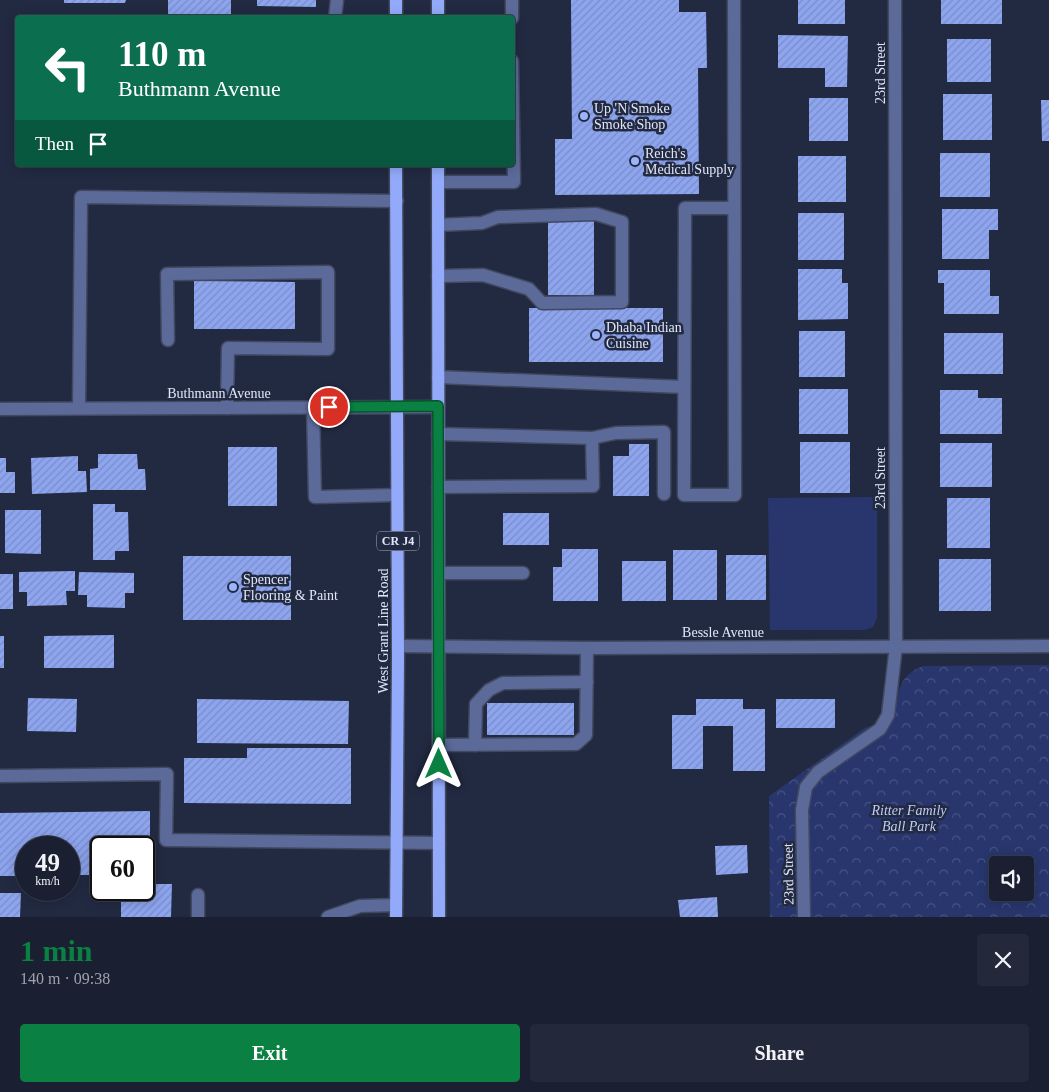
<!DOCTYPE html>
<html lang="en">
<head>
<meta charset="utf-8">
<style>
  body { margin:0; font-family:Georgia,serif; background:#23283a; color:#f1f3f6; height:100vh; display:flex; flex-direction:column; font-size:19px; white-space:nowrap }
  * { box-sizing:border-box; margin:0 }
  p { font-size:16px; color:#9fa3ac }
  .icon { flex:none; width:28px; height:28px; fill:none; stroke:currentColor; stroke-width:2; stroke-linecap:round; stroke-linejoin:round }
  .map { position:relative; height:917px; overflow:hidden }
  .sheet { display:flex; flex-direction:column; background:#1a2032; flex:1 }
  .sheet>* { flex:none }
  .guide { position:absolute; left:15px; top:15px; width:500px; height:152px; border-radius:5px; box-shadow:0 2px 12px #0003,0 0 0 1px #383e4d; background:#0b6e4f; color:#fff; overflow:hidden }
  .tools { position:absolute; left:989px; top:856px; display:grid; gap:10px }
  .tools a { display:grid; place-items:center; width:45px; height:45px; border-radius:5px; background:#1a2032; box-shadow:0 2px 12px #0003,0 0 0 1px #383e4d; font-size:25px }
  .speed { position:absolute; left:15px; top:836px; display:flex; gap:10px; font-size:25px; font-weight:700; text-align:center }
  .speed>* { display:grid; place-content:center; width:65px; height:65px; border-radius:50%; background:#1a2032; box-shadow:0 2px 12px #0003,0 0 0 1px #383e4d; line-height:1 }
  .speed small { font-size:12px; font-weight:400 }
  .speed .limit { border:2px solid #111; border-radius:8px; background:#fff; color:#111 }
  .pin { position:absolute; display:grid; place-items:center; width:42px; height:42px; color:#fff; margin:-21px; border:2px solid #fff; border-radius:50%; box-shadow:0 1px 5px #0007 }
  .me { position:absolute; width:55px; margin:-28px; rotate:0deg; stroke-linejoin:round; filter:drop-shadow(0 0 4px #0008) }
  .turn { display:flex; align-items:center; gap:18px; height:105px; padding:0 20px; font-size:22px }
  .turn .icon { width:65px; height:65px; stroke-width:2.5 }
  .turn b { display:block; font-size:35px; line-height:42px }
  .then { display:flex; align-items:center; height:48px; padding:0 20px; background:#0003; gap:10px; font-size:19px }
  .round { display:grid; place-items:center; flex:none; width:52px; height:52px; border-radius:5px; background:#23283a }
  .overview { display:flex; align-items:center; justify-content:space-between; height:85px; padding:0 20px }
  h1 { font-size:30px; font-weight:700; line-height:38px; color:#0b8043 }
  .primary-button { display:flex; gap:10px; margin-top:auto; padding:10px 20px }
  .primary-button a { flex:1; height:58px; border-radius:5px; background:#0b8043; color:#fff; font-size:20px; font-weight:700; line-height:58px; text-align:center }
  .primary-button a+a { background:#23283a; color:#f1f3f6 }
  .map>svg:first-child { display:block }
  .grass { fill:#28366d }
  .park { fill:url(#park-crowns); fill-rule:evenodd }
  .building { fill:url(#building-hatch) }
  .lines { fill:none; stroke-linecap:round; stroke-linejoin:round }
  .minor-casing { stroke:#41485f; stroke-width:15 }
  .major-casing { stroke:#41485f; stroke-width:15 }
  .minor { stroke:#5c6a9a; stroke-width:12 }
  .major { stroke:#92aaf9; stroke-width:12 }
  .route-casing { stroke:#07532c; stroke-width:12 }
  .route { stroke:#0b8043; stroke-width:9 }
  .poi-dot { fill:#9db4fd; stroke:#222a42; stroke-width:2 }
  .labels { text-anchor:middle; stroke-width:5; stroke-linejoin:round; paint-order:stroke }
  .shield { fill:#222a42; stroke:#a8aec1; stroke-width:1 }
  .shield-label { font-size:12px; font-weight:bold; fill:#e1e7f8 }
  .street-label { font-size:14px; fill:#e1e7f8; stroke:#222a42 }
  .poi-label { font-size:14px; fill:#e1e7f8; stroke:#222a42; text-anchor:start }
  .park-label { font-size:14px; font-style:italic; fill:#bfccf3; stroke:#222a42 }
</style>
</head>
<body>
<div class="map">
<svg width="1049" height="917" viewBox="0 0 1049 917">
  <defs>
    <pattern id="park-crowns" width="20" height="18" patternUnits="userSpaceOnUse" patternTransform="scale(1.25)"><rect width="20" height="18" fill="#28366d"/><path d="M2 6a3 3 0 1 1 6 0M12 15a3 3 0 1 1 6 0" fill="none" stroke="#475383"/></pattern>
    <pattern id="building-hatch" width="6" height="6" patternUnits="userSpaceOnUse" patternTransform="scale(1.25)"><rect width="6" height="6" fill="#8da4ef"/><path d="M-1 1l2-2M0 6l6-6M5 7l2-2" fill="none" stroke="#7b8cc6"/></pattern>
  </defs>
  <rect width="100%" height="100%" fill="#222a42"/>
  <path class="grass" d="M877,497v121l-4,9 -9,3h-94l-2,-132z"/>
  <path class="park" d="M1049,665v252h-279l-1,-121 96,-68 29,-9c4,-25 3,-43 29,-53zM998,865h27v27h-27z"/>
  <g class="building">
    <path d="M64,0h62l-1,3h-61z"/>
    <rect x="168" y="0" width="63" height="18"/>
    <path d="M257,0h59v7l-59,-1z"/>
    <path d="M571,0h108v12h27l1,56h-9l1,126 -144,1v-56h17z"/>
    <rect x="798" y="0" width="47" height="24"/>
    <rect x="941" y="0" width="61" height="24"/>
    <path d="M778,35l70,1 -1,51h-22v-19h-47z"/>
    <rect x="947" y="39" width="44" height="43"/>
    <rect x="943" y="94" width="49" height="46"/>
    <rect x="809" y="98" width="39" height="43"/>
    <path d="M1041,100h8v41h-7z"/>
    <rect x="940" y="153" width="50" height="44"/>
    <rect x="798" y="156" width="48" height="46"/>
    <path d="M942,209h56v21h-9v29h-47z"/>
    <rect x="798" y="213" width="46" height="47"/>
    <rect x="548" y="220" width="46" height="75"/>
    <path d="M798,269h44v14h6v36l-50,1z"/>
    <path d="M938,270h52v26h9v18h-55v-31h-6z"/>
    <path d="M194,281l101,1v47h-101z"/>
    <rect x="529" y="308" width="134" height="54"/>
    <rect x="799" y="331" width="46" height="46"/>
    <rect x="944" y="333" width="59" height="41"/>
    <rect x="799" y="389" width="49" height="45"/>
    <path d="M940,390h38v8h24v36h-62z"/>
    <rect x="800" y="442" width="50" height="51"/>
    <rect x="940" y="443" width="52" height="44"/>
    <path d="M629,444h20v52h-36v-40h16z"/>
    <rect x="228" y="447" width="49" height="59"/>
    <path d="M98,454h39l1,15h7l1,21h-56v-21l8,-1z"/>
    <path d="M78,456v15h8l1,21 -55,2 -1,-36z"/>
    <path d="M0,458h6v14h9v21h-15z"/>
    <rect x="947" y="498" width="43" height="50"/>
    <path d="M93,504h22v8h13l1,39h-14v9h-22z"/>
    <path d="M5,510h36v44l-36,-1z"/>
    <rect x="503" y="513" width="46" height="32"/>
    <path d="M562,549h36v52h-45v-34h9z"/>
    <rect x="673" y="550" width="44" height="50"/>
    <rect x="726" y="555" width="40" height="45"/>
    <rect x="183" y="556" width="108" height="64"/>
    <rect x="939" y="559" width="52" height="52"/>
    <rect x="622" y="561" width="44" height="40"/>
    <path d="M75,571v20h-9l1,14 -40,1v-14h-8v-20z"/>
    <path d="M79,572l55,1v20h-9v15l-38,-1v-12h-9z"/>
    <rect x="0" y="574" width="13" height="35"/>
    <path d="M114,635v33h-70v-32z"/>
    <rect x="0" y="636" width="4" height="32"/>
    <path d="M28,698l49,1 -1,33 -49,-1z"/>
    <path d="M197,699l152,2 -1,43 -151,-1z"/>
    <path d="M696,699h47v10h22v62h-32v-45h-30v43h-31v-54h24z"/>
    <rect x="776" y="699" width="59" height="29"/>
    <rect x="487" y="703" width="87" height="32"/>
    <path d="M247,748h104v56l-167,-1v-45h63z"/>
    <path d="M150,811v63h-6v-26h-43v27h-32v-27h-43v28h-26v-63z"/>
    <path d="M747,845l1,28 -32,2 -1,-29z"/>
    <path d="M144,884h28l-1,33h-50v-27h23z"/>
    <path d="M0,893h21l-1,24h-20z"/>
    <path d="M717,897l1,20h-38l-2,-17z"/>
  </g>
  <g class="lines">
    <defs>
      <g id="minor">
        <path d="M512,0v18"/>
        <path d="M734,0l1,495h-51l1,-287h49"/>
        <path d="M335,18l2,-18"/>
        <path d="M438,182h76l-2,-121"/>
        <path d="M438,225l44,-2 16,-6 98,-3 26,8v80l-80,1 -13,-14 -46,-14 -45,1"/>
        <path d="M168,340l-1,-66 161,-2v77l-100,-1 -1,60"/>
        <path d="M438,377l246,10"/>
        <path d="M313,407l2,90 82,-2"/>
        <path d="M79,408l2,-211 316,4"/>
        <path d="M0,409l438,-2"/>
        <path d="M438,434l154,4 1,48 -155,1"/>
        <path d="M592,438l24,-5 48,-1v62"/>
        <path d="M439,573h84"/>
        <path d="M398,646l189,2 462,-2"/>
        <path d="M439,745l137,-1 10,-9 1,-87"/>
        <path d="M475,745l1,-41 13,-14 14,-7 84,-1"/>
        <path d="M0,776l167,-2 -1,66 273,3"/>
        <path d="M198,895v22"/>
        <path d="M328,917l32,-11 36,-1"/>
        <path d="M804,917l-2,-107 4,-23 12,-15 62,-43 8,-14 8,-69 -1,-646"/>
      </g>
      <g id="major">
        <path d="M396,0v18"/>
        <path d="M438,0v18"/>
        <path d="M438,165l1,752"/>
        <path d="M396,917l2,-257 -2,-495"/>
      </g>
    </defs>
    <use href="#minor" class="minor-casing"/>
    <use href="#major" class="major-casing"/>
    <use href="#minor" class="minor"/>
    <use href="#major" class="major"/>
  </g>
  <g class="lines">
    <defs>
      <path id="route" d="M329,407l109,-1 1,358"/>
    </defs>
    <use href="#route" class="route-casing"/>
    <use href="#route" class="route"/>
  </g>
  <g class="poi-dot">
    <circle cx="584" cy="116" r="5"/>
    <circle cx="635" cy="161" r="5"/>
    <circle cx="596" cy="335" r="5"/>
    <circle cx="233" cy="587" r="5"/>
  </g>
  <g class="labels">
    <rect class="shield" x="377" y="531.5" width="42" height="19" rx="4"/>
    <g class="shield-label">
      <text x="398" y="545">CR J4</text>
    </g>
    <g class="street-label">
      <text transform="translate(880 73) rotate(-90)" y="5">23rd Street</text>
      <text x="219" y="398">Buthmann Avenue</text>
      <text transform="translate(880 478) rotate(-90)" y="5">23rd Street</text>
      <text transform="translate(383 631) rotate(-90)" y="5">West Grant Line Road</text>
      <text x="723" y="637">Bessle Avenue</text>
      <text transform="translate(788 874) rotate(-91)" y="5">23rd Street</text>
    </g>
    <g class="poi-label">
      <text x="594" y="113">Up 'N Smoke<tspan x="594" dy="16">Smoke Shop</tspan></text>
      <text x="645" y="158">Reich's<tspan x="645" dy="16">Medical Supply</tspan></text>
      <text x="606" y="332">Dhaba Indian<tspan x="606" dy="16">Cuisine</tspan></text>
      <text x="243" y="584">Spencer<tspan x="243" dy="16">Flooring &amp; Paint</tspan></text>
    </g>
    <g class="park-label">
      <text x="909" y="815">Ritter Family<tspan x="909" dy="16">Ball Park</tspan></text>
    </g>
  </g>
</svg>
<div class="tools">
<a><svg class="icon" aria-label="sound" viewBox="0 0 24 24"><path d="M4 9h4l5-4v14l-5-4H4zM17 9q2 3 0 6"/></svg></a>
</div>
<div class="speed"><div>49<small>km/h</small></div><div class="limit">60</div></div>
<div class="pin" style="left:329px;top:407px;background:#d93025"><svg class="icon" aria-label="arrive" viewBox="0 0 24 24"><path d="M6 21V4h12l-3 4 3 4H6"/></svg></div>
<svg class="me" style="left:439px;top:764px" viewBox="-20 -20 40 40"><path d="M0-17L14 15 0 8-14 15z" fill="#0b8043" stroke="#fff" stroke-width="4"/></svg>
<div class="guide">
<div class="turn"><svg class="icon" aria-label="left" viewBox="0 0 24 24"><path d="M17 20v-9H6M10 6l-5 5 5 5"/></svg><div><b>110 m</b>Buthmann Avenue</div></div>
<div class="then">Then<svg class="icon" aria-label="arrive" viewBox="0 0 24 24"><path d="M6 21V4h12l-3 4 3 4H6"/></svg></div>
</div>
</div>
<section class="sheet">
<div class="overview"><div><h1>1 min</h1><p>140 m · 09:38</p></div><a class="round"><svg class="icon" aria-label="close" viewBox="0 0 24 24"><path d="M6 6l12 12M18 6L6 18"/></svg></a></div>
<div class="primary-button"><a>Exit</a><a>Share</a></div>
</section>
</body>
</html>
